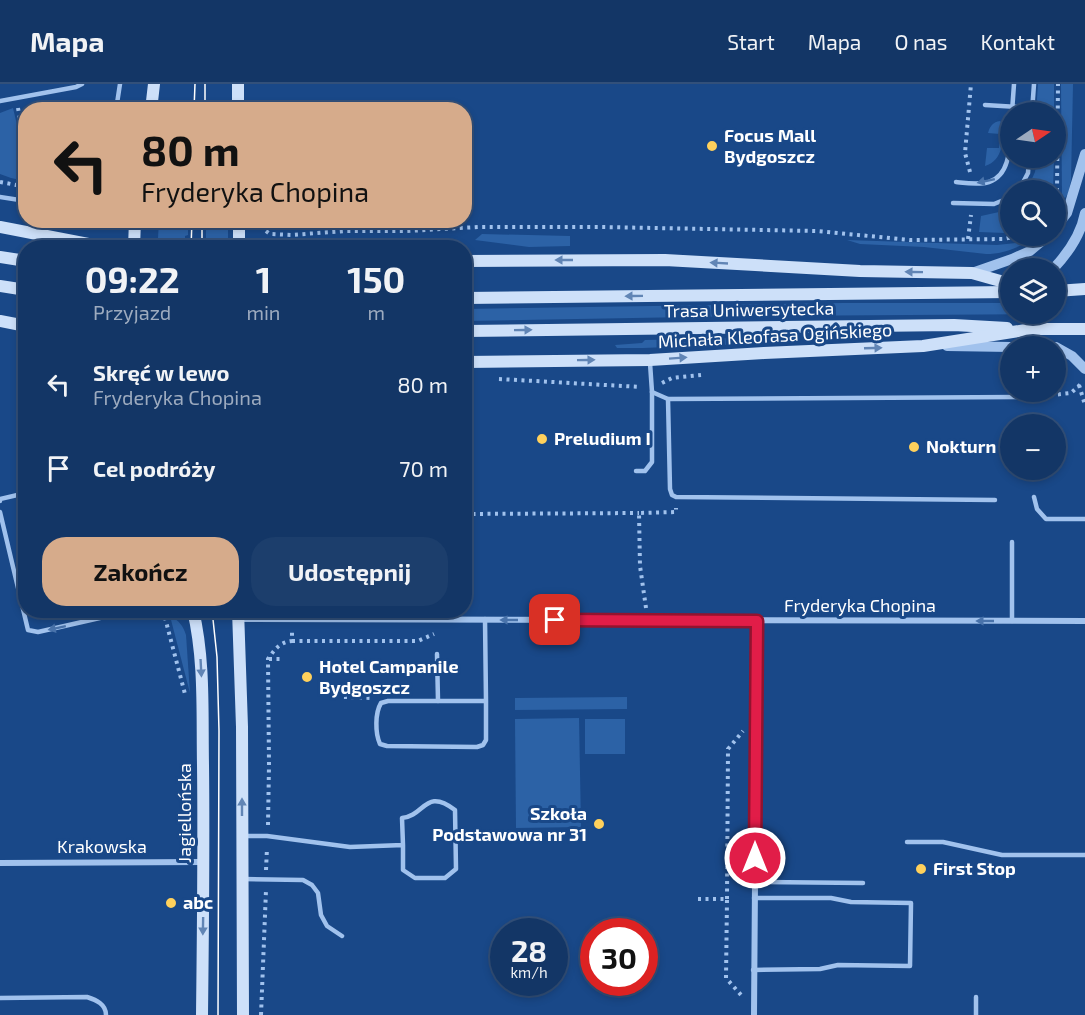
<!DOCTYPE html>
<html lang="pl">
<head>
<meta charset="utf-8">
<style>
  body { margin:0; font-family:"Exo 2",sans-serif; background:#1c3e6c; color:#f1f3f6; height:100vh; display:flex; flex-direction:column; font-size:22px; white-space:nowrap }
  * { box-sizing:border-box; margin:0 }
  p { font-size:20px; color:#9dabbf }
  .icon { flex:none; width:33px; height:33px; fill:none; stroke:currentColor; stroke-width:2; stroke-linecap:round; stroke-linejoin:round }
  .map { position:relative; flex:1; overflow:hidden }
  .sheet { position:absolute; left:18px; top:156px; width:454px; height:378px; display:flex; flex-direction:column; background:#133666; border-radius:24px; box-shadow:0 3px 9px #0003,0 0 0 2px #32507a }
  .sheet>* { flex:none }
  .guide { position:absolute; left:18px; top:18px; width:454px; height:126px; border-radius:24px; box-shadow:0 3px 9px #0003,0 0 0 2px #32507a; background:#d6ab8b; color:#111; overflow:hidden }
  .needle { width:39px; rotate:77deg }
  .buttons { position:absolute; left:1000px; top:18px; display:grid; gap:12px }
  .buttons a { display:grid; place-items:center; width:66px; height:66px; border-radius:50%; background:#133666; box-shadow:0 3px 9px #0003,0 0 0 2px #32507a; font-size:30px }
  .speed { position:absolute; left:490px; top:834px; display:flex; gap:12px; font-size:30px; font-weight:700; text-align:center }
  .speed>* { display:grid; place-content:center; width:78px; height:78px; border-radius:50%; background:#133666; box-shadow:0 3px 9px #0003,0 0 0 2px #32507a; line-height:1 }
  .speed small { font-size:15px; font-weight:400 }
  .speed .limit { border:9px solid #d22; background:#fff; color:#111 }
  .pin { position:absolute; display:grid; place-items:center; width:51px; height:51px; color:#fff; margin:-26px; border-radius:12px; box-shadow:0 3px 9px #0006 }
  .me { position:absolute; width:66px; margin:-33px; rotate:0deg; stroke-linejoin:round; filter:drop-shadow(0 0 4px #0008) }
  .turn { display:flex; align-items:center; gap:21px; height:126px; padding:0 24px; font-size:27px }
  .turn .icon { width:78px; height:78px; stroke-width:2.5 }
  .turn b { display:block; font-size:42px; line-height:51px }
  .eta { display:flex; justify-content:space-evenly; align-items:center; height:102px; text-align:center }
  .eta b { font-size:36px; font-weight:700; line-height:42px }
  .cta { display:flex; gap:12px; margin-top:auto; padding:12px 24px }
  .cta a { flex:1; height:69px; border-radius:24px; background:#d6ab8b; color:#111; font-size:24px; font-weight:700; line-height:69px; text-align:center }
  .cta a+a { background:#1c3e6c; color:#f1f3f6 }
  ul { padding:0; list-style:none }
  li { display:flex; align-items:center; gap:18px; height:84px; padding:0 24px }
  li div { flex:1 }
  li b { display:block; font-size:22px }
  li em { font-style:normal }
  header { display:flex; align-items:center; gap:36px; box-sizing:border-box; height:84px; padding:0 30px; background:#133666; border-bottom:2px solid #32507a }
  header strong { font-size:28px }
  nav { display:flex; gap:33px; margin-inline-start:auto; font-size:21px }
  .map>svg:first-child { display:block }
  .green { fill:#2c62a6 }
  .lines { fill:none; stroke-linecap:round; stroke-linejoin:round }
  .path { stroke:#a1c2ed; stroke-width:4; stroke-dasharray:3 4.5; stroke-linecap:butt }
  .service { stroke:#a1c2ed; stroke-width:4.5 }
  .minor { stroke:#a1c2ed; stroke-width:6 }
  .tertiary { stroke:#a1c2ed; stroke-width:10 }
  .secondary { stroke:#cde0f9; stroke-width:12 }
  .tram { stroke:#fff; stroke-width:1.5 }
  .oneway { fill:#4973ab }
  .oneway2 { fill:#6185b5 }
  .route-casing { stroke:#92132f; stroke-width:15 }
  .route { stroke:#e11d48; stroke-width:10 }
  .poi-dot { fill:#ffd15c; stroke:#194888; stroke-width:2 }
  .labels { text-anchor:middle; stroke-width:6; stroke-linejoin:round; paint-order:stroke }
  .poi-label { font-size:18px; font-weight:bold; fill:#fff; stroke:#194888; text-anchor:start }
  .street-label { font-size:18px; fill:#fff; stroke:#194888 }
</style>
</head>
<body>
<header>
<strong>Mapa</strong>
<nav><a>Start</a><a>Mapa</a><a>O nas</a><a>Kontakt</a></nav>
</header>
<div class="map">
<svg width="1085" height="931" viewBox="0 0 1085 931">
  <rect width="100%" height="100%" fill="#194888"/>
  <g class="green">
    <path d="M1038,0h16v28h-15l-2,-13z"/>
    <path d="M1061,0h12l-2,96 -3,14 -3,4 -3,-2z"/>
    <path d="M13,24l4,17 8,9 -4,6 4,4v37l-14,-3 -11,-4v-61z"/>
    <path d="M1000,37l4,4c-2,16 0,35 -19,41l2,-18h12l1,-14 -12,-1c2,-7 5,-11 12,-12z"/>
    <path d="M1037,74h17l-1,32h-26l8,-18z"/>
    <path d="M1011,122v25l-6,2 -26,-1 2,-16 18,-4z"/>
    <path d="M159,137h29v14l-3,1v3l-27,-1z"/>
    <rect x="206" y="137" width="22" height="21"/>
    <path d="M482,150l88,2v10l-41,1 -54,-7z"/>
    <path d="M1027,152h11c-17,10 -32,18 -52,18l-62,-7 -64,-3 -13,-4 150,5 19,-2z"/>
    <path d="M842,219h169v11h39l-305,2 -280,5v-12z"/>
    <path d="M770,253l4,2 -1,4 -130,5h-26l-2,-3 27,-2 3,-3z"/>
    <path d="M170,532c9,4 13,10 16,19l4,58z"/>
    <path d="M627,613v12l-112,1v-12z"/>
    <path d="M579,634l2,109 -65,1 -1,-109z"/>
    <rect x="585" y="635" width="40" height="35"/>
  </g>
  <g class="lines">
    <g class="path">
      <path d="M18,24l3,17 5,4"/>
      <path d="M970,88l-5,-19 6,-69"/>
      <path d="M0,98l22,4"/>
      <path d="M1057,107l1,-107"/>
      <path d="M256,136l6,8 8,6 21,1 54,-4h62l71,-4h122l217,4 93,9 94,-1 13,-3"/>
      <path d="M968,155l3,-24"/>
      <path d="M499,295l142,8"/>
      <path d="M662,299l10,-5 29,-3"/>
      <path d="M1079,301l6,20"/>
      <path d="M1043,312l28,-3 11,-10"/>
      <path d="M465,430l174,-1"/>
      <path d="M646,524l-6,-42 -1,-53 37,-1v-4"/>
      <path d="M163,526l22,84"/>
      <path d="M292,557h126l16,-7"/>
      <path d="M269,575h14"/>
      <path d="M344,613l29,1"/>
      <path d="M268,741l1,-60 -1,-106c7,-10 12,-17 24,-18v-10"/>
      <path d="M266,786l1,-22"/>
      <path d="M698,815h29l-1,79 16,18"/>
      <path d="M727,815l1,-150 15,-18"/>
      <path d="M261,931l5,-125"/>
    </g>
    <g class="service">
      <path d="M0,17l76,-14 6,-3"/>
      <path d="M985,21l47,3"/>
      <path d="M116,26l4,-26"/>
      <path d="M1012,28l2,-28"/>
      <path d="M1032,28l2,-28"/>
      <path d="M956,98c10,1 23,3 33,0 24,-8 20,-41 22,-62"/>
      <path d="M1019,106l9,-17 1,-15"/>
      <path d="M0,113l26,4"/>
      <path d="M953,119l41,1 17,-7"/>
      <path d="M652,308l16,7 366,-2"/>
      <path d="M668,315l2,90 2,6 4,2 319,3"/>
      <path d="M636,387h9l7,-9v-70l-2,-29"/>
      <path d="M1034,413l3,12 9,10h39"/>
      <path d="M0,417v-2l26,-6"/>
      <path d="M0,428l28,118 10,2 97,-22"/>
      <path d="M1012,458v79"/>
      <path d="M485,535l1,82h-98l-7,2c-6,10 -6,30 -1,41l7,2 90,1 6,-2 3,-5v-39"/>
      <path d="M437,570l1,47"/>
      <path d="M245,752h22l83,11 53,-2v25l12,8h30l11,-9 -1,-59c-30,-23 -30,6 -53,8l1,27"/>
      <path d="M907,758h36l59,13h83"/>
      <path d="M243,795l60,1 9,5 6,8 3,22 6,11 15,10"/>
      <path d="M755,798l108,1"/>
      <path d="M753,886l67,-1 18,-4 72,1 1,-63 -60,-1 -20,-4h-77"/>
      <path d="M0,914l87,-1c9,3 19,7 19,18"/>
      <path d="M976,931v-18"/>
    </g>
    <g class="minor">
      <path d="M238,535l847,2"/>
      <path d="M0,779l203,-1"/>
      <path d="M754,931l3,-394"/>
    </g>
    <g class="tertiary">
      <path d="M1056,143l11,-14 18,-59"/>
      <path d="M1054,184c15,-16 27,-33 31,-55"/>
      <path d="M972,189l40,-14 18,-8 18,-15"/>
      <path d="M947,262l64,1"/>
      <path d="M1056,263l16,9 13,13"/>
    </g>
    <g class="secondary">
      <path d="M238,0v26"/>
      <path d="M151,26l3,-26"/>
      <path d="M239,136v28"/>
      <path d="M0,143l109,21"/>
      <path d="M134,164l1,-28"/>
      <path d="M0,173l26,4"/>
      <path d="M465,177l200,-1 195,11 112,2 39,11"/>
      <path d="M0,202l26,4"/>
      <path d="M1056,207l29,-2"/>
      <path d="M465,214l546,-6"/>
      <path d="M0,237l26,5"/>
      <path d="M465,247l489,-6 53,3"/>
      <path d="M465,278l185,-2 114,-7 159,-7 109,-17h53"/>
      <path d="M193,526c12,51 9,103 10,155 1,83 0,166 -1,250"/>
      <path d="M238,526l4,117 1,288"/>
    </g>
    <g class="tram">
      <path d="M194,26l1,-26"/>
      <path d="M205,26v-26"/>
      <path d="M191,164l1,-28"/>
      <path d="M202,164v-28"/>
      <path d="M212,526l5,47 2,74 -1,284"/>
    </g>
  </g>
  <defs><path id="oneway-solid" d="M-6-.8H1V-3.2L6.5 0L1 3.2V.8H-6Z" transform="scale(1.5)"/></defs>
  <g class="oneway">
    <use href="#oneway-solid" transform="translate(986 97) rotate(168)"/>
    <use href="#oneway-solid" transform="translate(509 536) rotate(-180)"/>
    <use href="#oneway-solid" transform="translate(985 537) rotate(-180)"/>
    <use href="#oneway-solid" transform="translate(57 544) rotate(168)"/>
  </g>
  <g class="oneway2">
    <use href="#oneway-solid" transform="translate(564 176) rotate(180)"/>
    <use href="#oneway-solid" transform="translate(719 179) rotate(-177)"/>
    <use href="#oneway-solid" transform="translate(914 188) rotate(-179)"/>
    <use href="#oneway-solid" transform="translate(634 212) rotate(179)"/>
    <use href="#oneway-solid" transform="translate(523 246) rotate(-1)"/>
    <use href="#oneway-solid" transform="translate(873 264) rotate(-2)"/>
    <use href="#oneway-solid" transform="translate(678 274) rotate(-4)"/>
    <use href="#oneway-solid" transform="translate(586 276) rotate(-1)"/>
    <use href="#oneway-solid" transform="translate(201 584) rotate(87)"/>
    <use href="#oneway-solid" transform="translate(242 723) rotate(-90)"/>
    <use href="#oneway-solid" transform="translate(203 842) rotate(91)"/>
  </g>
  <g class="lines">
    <defs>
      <path id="route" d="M555,536l202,1 -2,237"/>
    </defs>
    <use href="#route" class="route-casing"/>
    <use href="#route" class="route"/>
  </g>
  <g class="poi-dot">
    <circle cx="712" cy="62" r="6"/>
    <circle cx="542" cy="355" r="6"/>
    <circle cx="914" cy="363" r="6"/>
    <circle cx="307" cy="593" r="6"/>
    <circle cx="599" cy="740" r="6"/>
    <circle cx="921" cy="785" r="6"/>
    <circle cx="171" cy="819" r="6"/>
  </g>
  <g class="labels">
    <g class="poi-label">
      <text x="724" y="58">Focus Mall<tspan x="724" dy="21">Bydgoszcz</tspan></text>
      <text x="554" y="361">Preludium I</text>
      <text x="926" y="369">Nokturn</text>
      <text x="319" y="589">Hotel Campanile<tspan x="319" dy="21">Bydgoszcz</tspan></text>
      <text x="587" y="736" text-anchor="end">Szkoła<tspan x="587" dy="21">Podstawowa nr 31</tspan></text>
      <text x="933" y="791">First Stop</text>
      <text x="183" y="825">abc</text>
    </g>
    <g class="street-label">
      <text transform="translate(749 226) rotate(-1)" y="6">Trasa Uniwersytecka</text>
      <text transform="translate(775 252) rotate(-3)" y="6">Michała Kleofasa Ogińskiego</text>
      <text x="860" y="528">Fryderyka Chopina</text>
      <text transform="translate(185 729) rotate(-90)" y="6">Jagiellońska</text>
      <text x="102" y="769">Krakowska</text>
    </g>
  </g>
</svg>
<div class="buttons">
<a><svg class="needle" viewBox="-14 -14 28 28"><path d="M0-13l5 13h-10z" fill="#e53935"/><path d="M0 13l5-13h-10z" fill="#9dabbf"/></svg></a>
<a><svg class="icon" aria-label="search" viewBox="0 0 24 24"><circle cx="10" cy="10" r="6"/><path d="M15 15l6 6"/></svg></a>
<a><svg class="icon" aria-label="layers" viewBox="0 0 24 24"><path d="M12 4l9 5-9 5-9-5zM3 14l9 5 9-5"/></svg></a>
<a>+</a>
<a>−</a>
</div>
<div class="speed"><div>28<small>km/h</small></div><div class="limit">30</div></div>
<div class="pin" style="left:555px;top:536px;background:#d93025"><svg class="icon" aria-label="arrive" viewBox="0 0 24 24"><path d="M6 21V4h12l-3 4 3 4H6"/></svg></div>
<svg class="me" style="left:755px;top:774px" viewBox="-20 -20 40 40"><circle r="17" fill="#e11d48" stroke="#fff" stroke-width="3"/><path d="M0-11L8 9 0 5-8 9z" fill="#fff"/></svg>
<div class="guide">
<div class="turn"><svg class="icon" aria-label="left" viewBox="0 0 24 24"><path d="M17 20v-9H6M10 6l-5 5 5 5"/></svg><div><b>80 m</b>Fryderyka Chopina</div></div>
</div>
<section class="sheet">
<div class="eta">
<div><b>09:22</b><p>Przyjazd</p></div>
<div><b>1</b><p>min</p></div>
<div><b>150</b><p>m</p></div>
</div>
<ul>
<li><svg class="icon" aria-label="left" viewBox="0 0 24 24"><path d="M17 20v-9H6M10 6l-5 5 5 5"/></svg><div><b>Skręć w lewo</b><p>Fryderyka Chopina</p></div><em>80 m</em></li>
<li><svg class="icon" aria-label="arrive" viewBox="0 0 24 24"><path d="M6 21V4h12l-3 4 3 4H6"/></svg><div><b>Cel podróży</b></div><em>70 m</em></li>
</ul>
<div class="cta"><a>Zakończ</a><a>Udostępnij</a></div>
</section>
</div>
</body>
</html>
